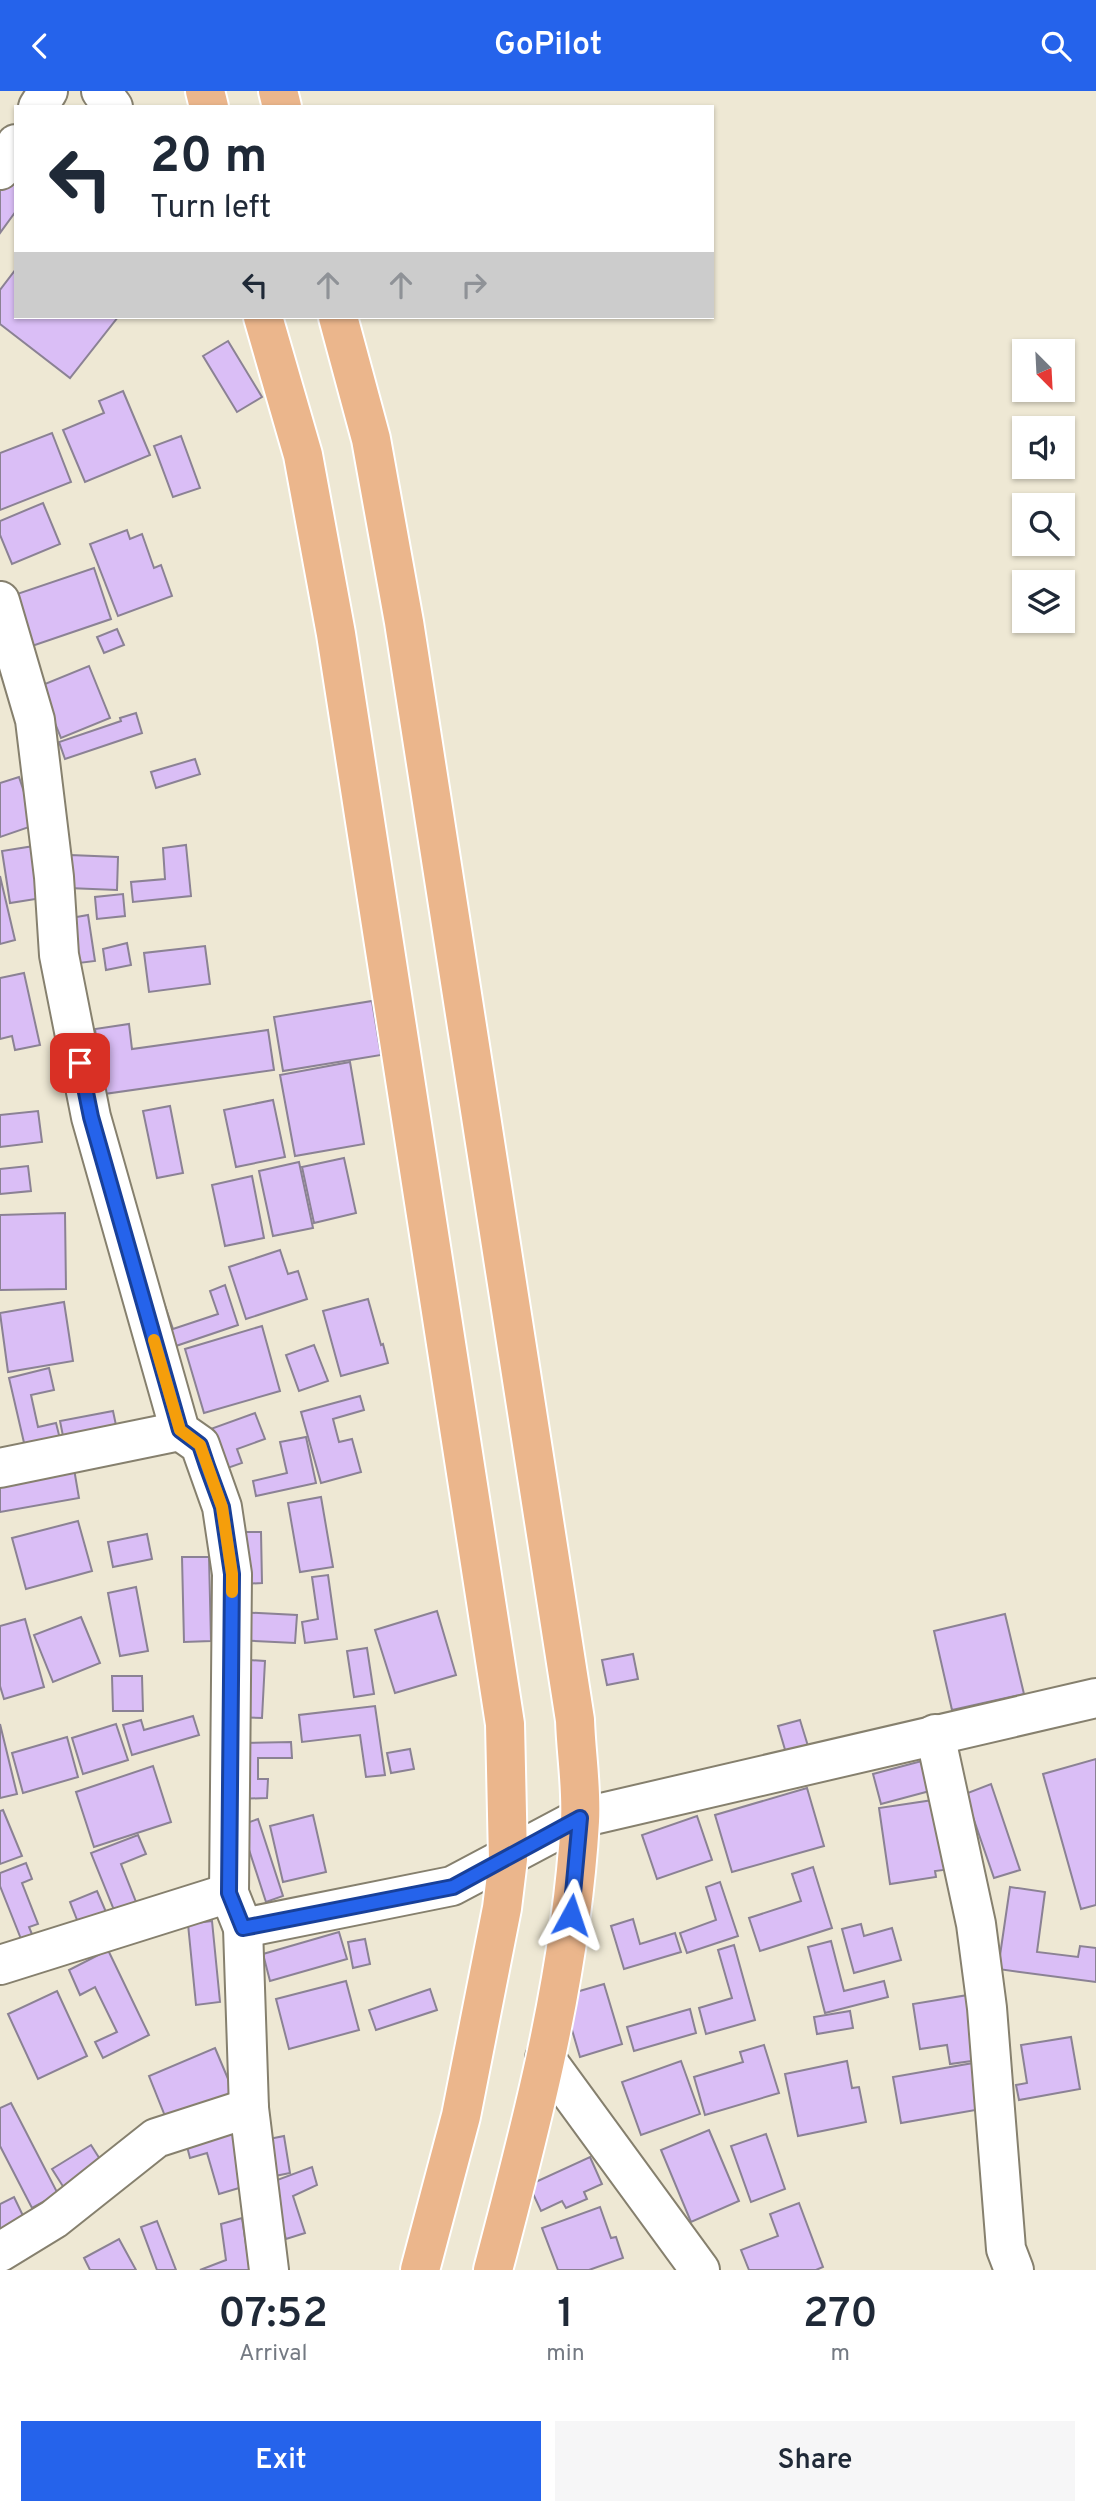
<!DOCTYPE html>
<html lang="en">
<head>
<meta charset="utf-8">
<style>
  body { margin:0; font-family:Overpass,sans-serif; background:#f6f6f7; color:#1f2937; height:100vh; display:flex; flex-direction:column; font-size:26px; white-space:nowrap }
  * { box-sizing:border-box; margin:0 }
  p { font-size:23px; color:#747a83 }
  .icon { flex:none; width:38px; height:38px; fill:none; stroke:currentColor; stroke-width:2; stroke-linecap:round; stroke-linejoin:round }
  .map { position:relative; height:2179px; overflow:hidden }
  .sheet { display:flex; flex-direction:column; background:#fff; flex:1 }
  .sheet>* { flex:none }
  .top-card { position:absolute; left:14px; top:14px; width:700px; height:214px; border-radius:0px; box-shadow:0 2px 5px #0004; background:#fff; color:#1f2937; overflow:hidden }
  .needle { width:46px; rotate:156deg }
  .fabs { position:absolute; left:1012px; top:248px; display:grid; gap:14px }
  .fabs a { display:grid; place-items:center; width:63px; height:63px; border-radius:0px; background:#fff; box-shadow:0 2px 5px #0004; font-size:35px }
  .pin { position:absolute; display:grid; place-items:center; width:60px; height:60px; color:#fff; margin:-30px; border-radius:14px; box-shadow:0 4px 10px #0006 }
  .me { position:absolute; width:77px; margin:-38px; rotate:5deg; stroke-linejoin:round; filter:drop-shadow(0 0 5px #0008) }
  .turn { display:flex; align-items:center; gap:24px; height:147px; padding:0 21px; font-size:32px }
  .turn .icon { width:91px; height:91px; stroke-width:2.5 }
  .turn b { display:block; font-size:49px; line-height:60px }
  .lanes { display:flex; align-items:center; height:66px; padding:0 21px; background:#0003; justify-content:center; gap:35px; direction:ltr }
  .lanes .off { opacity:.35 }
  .eta { display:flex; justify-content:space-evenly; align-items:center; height:119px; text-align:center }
  .eta b { font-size:42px; font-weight:600; line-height:49px }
  .cta { display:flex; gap:14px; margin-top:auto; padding:14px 21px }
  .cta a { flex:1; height:80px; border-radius:0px; background:#2563eb; color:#fff; font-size:28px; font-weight:600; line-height:80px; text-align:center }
  .cta a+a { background:#f6f6f7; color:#1f2937 }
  header { display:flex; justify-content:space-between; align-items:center; height:91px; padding:0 21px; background:#2563eb; color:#fff; font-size:32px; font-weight:600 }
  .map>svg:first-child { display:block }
  .building { fill:#dabef6; stroke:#8b8294; stroke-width:2 }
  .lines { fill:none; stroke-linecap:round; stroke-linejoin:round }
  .minor-casing { stroke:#86806e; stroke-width:42 }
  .major-casing { stroke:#fff; stroke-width:42 }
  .minor { stroke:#fff; stroke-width:38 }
  .major { stroke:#ebb68c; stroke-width:38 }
  .route-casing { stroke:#184099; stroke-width:18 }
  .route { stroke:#2563eb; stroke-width:12 }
  .slow { stroke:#f59e0b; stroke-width:12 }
</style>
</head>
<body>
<header><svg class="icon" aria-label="back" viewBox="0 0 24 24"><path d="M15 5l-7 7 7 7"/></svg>GoPilot<svg class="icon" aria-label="search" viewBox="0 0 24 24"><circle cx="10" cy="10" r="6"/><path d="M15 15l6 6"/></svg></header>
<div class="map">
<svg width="1096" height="2179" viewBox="0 0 1096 2179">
  <rect width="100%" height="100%" fill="#eee8d4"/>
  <g class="building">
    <path d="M16,74v46l-16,22v-46z"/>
    <path d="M16,178v48h102l-48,61 -70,-54v-34z"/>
    <path d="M228,250l34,56 -25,15 -34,-56z"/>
    <path d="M123,300l27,64 -65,27 -22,-52 41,-17 -5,-12z"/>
    <path d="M52,342l19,49 -71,28v-57z"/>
    <path d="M181,345l19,52 -27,9 -19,-51z"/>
    <path d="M43,412l17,41 -48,20 -12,-29v-14z"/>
    <path d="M127,439l3,9 12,-5 12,34 7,-3 11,31 -54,20 -28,-72z"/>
    <path d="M94,477l17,51 -79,27 -18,-51z"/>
    <path d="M117,538l7,16 -20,8 -7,-16z"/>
    <path d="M89,575l21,52 -49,20 -21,-52z"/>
    <path d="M136,622l6,20 -77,26 -6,-17 62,-21 -1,-3z"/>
    <path d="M195,668l5,15 -44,14 -5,-16z"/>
    <path d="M19,686l16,48 -35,12v-54z"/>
    <path d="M186,754l5,51 -58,6 -2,-20 34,-3 -2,-31z"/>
    <path d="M34,755l8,52 -32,5 -8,-52z"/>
    <path d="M70,764l48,2 -1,33 -49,-2z"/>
    <path d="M0,785l15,64 -15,4z"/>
    <path d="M123,803l2,22 -28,3 -2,-22z"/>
    <path d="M88,824l7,46 -24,3 -6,-45z"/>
    <path d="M127,852l4,22 -25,5 -3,-21z"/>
    <path d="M205,855l5,38 -61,8 -5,-39z"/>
    <path d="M24,882l16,72 -25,5 -3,-14 -12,3v-61z"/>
    <path d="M372,910l9,54 -98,16 -9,-54z"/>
    <path d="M129,933l3,25 136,-19 6,40 -170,24 -9,-65z"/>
    <path d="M350,971l14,82 -69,12 -15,-81z"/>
    <path d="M273,1009l12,57 -49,10 -12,-57z"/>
    <path d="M170,1015l13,67 -26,5 -14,-67z"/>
    <path d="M38,1020l4,31 -42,5v-32z"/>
    <path d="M344,1067l12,55 -42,10 -12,-56z"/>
    <path d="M299,1071l14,66 -40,8 -14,-65z"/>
    <path d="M28,1075l3,25 -31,3v-25z"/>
    <path d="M252,1085l12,62 -39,8 -13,-61z"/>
    <path d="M65,1122l1,76 -66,1v-75z"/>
    <path d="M280,1159l8,24 10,-3 9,28 -61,20 -17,-52z"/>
    <path d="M225,1194l13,40 -77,26v-57l12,35 45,-15 -8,-23z"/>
    <path d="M368,1208l13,46 2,-1 5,19 -47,13 -18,-65z"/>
    <path d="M64,1211l9,59 -65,11 -8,-59z"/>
    <path d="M262,1235l18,65 -76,22 -19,-64z"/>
    <path d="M314,1254l14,36 -29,10 -13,-36z"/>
    <path d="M49,1277l5,22 -23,5 7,32 18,-4 4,16 -35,8 -16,-69z"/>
    <path d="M360,1305l4,14 -31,9 6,23 13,-3 9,33 -40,11 -20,-71z"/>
    <path d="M113,1320l4,19 -53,11 -4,-20z"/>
    <path d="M255,1322l10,26 -28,10 5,14 -23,8 -14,-40z"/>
    <path d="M306,1346l10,46 -60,13 -3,-15 34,-8 -7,-31z"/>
    <path d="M73,1372l6,35 -79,14v-36z"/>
    <path d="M321,1406l12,70 -33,5 -12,-69z"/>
    <path d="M78,1430l14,50 -66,18 -14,-51z"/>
    <path d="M242,1441h19l1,51 -20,1z"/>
    <path d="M147,1443l5,25 -39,8 -5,-25z"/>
    <path d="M182,1466h27l2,84 -27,1z"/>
    <path d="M328,1484l9,64 -32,4 -3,-21 16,-3 -6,-42z"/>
    <path d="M136,1496l12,64 -28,5 -12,-63z"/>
    <path d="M437,1520l19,64 -61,18 -20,-63z"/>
    <path d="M237,1521l60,3 -2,28 -59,-3z"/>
    <path d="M1005,1523l19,80 -72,16 -18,-79z"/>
    <path d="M81,1526l19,46 -47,19 -19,-47z"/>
    <path d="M25,1528l19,68 -40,12 -4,-13v-60z"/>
    <path d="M367,1557l7,46 -20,3 -7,-46z"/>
    <path d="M633,1563l5,25 -31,6 -5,-25z"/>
    <path d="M235,1568l30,2 -3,57 -30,-1z"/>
    <path d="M112,1585h30l1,35h-30z"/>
    <path d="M375,1615l10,69 -19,2 -6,-42 -58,7 -3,-27z"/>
    <path d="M193,1625l6,19 -67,20 -9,-30 18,-5 3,10z"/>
    <path d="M800,1629l8,26 -22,7 -8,-27z"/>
    <path d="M0,1633l17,70 -17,4z"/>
    <path d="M116,1633l12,36 -45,14 -11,-36z"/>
    <path d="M67,1646l11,40 -55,16 -11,-40z"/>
    <path d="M291,1651l1,16h-34v21h10l-1,19 -30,1 -1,-56z"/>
    <path d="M410,1658l4,20 -23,4 -4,-20z"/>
    <path d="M933,1667l8,30 -60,16 -8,-30z"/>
    <path d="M1096,1668v146l-15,4 -38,-135z"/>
    <path d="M153,1675l18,56 -77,25 -18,-55z"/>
    <path d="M991,1693l29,86 -26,8 -29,-84z"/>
    <path d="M807,1697l17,58 -92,26 -17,-57z"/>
    <path d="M940,1708l11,70 -16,2 1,6 -46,7 -11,-76z"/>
    <path d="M3,1719l19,46 -22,8v-53z"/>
    <path d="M313,1724l13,57 -43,10 -13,-56z"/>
    <path d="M697,1725l15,44 -55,19 -15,-44z"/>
    <path d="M258,1728l25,77 -17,6 -25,-77z"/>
    <path d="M138,1744l8,19 -25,10 15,38 -22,8 -23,-57z"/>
    <path d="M26,1772l6,16 -10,4 16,41 -9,3 7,17 -11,5 -25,-63v-13z"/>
    <path d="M813,1776l19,61 -72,23 -11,-33 52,-17 -9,-27z"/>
    <path d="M720,1791l18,54 -51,17 -7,-20 36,-13 -10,-33z"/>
    <path d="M1010,1796l35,5 -8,60 41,5 2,-11 16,2v34l-98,-13z"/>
    <path d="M97,1800l12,28 -28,11 -11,-28z"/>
    <path d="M633,1828l7,25 35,-11 6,19 -57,17 -13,-43z"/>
    <path d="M212,1830l8,81 -24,3 -8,-81z"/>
    <path d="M861,1833l3,12 28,-8 9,32 -47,13 -12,-44z"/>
    <path d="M339,1841l8,27 -77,22 -7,-27z"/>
    <path d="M365,1848l5,25 -17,4 -5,-26z"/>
    <path d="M831,1850l13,50 40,-10 4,16 -63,16 -17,-66z"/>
    <path d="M734,1854l21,75 -49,14 -7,-26 33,-10 -14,-48z"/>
    <path d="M108,1859l41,85 -46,23 -8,-16 22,-10 -22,-45 -15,8 -11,-25z"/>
    <path d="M346,1890l13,49 -70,19 -13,-50z"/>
    <path d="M604,1893l18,60 -42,13 -18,-61z"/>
    <path d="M430,1898l7,21 -61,20 -7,-20z"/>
    <path d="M57,1900l30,65 -49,23 -30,-65z"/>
    <path d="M968,1904l18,64 -36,5 -3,-19 -27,4 -7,-45z"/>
    <path d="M690,1918l6,24 -62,18 -7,-24z"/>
    <path d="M850,1920l3,17 -36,6 -3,-17z"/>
    <path d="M1071,1946l9,52 -61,11 -3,-15 11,-2 -6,-38z"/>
    <path d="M764,1954l15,48 -74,22 -11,-38 49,-15 -3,-10z"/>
    <path d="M215,1957l19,45 -67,28 -18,-45z"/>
    <path d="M681,1970l19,53 -59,21 -19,-53z"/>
    <path d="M847,1970l5,27 7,-1 7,35 -68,14 -13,-62z"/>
    <path d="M979,1971l8,46 -86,15 -8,-46z"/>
    <path d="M11,2012l47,91 -26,14 -32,-62v-38z"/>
    <path d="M231,2034l18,60 -30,9 -12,-41 -17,5 -5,-19z"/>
    <path d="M709,2039l30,71 -48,21 -30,-72z"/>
    <path d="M766,2043l19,55 -34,13 -20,-56z"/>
    <path d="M284,2045l6,37 -15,3 -6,-37z"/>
    <path d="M91,2054l12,19 -39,24 -12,-19z"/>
    <path d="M590,2066l12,27 -18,8 3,7 -21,9 -4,-7 -21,10 -12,-26z"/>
    <path d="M312,2076l5,18 -24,11 12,37 -19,6 -17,-56z"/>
    <path d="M14,2106l13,27 -27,13v-33z"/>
    <path d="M799,2112l24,64 -7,3h-67l-8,-20 37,-14 -8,-22z"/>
    <path d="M600,2116l11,31 5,-1 7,21 -34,12h-31l-16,-42z"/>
    <path d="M242,2127l8,52h-50l26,-10 -5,-36z"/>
    <path d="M157,2130l19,49h-19l-16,-43z"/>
    <path d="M119,2148l17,31h-46l-6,-12z"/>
  </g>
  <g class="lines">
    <defs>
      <g id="minor">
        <path d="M101,0l12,16"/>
        <path d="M38,16l10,-16"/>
        <path d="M0,79l16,-26"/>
        <path d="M0,510l35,119 19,157 5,78 32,162 89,314 20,14 22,62 10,67 -3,319 14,35 6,180 20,162"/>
        <path d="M0,1377l180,-37"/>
        <path d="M935,1643l41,190 11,84 19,241 8,21"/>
        <path d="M243,1837l209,-42 128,-68 516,-120"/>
        <path d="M0,1874l229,-72"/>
        <path d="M545,1967l155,212"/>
        <path d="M0,2161l54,-33 102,-81 93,-30"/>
      </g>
      <g id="major">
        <path d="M205,0l4,16"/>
        <path d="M278,0l4,16"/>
        <path d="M263,226l40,138 33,179 169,1090 3,135 -6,49 -41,208 -41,154"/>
        <path d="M338,226l33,122 33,183 171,1098c1,33 7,68 5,101 -9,153 -48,302 -87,449"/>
      </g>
    </defs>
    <use href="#minor" class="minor-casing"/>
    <use href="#major" class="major-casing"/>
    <use href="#minor" class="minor"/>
    <use href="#major" class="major"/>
  </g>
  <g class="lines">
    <defs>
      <path id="route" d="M80,972l11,54 89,313 20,15 7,21 15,41 10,67 -3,319 14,35 210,-41 127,-69 -9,97"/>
    </defs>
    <use href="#route" class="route-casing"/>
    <use href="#route" class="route"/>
    <path class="slow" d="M154,1249l26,90 20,15 22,62 10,67v18"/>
  </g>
</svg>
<div class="fabs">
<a><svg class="needle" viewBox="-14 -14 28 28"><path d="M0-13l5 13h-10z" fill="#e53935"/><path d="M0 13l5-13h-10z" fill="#747a83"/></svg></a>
<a><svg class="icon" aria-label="sound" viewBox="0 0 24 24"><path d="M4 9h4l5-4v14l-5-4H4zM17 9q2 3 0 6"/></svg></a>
<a><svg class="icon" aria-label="search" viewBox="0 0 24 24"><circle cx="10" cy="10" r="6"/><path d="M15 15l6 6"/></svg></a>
<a><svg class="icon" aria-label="layers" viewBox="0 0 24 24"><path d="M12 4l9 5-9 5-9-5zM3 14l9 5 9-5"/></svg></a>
</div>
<div class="pin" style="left:80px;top:972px;background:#d93025"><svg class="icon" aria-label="arrive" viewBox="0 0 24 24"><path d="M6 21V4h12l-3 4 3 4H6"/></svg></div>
<svg class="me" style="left:571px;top:1824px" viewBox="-20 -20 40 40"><path d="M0-17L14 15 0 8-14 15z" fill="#2563eb" stroke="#fff" stroke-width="4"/></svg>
<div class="top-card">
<div class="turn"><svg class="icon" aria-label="left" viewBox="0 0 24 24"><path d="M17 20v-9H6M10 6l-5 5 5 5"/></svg><div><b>20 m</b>Turn left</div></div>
<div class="lanes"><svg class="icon" aria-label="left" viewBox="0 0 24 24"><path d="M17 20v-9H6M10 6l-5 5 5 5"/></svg><svg class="icon off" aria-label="ahead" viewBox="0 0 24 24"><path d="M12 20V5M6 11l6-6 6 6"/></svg><svg class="icon off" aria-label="ahead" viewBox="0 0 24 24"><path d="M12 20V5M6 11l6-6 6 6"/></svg><svg class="icon off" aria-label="right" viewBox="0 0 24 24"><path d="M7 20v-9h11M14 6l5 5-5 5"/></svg></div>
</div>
</div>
<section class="sheet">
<div class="eta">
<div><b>07:52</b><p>Arrival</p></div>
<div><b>1</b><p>min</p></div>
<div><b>270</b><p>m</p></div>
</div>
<div class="cta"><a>Exit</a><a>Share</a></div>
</section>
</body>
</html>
